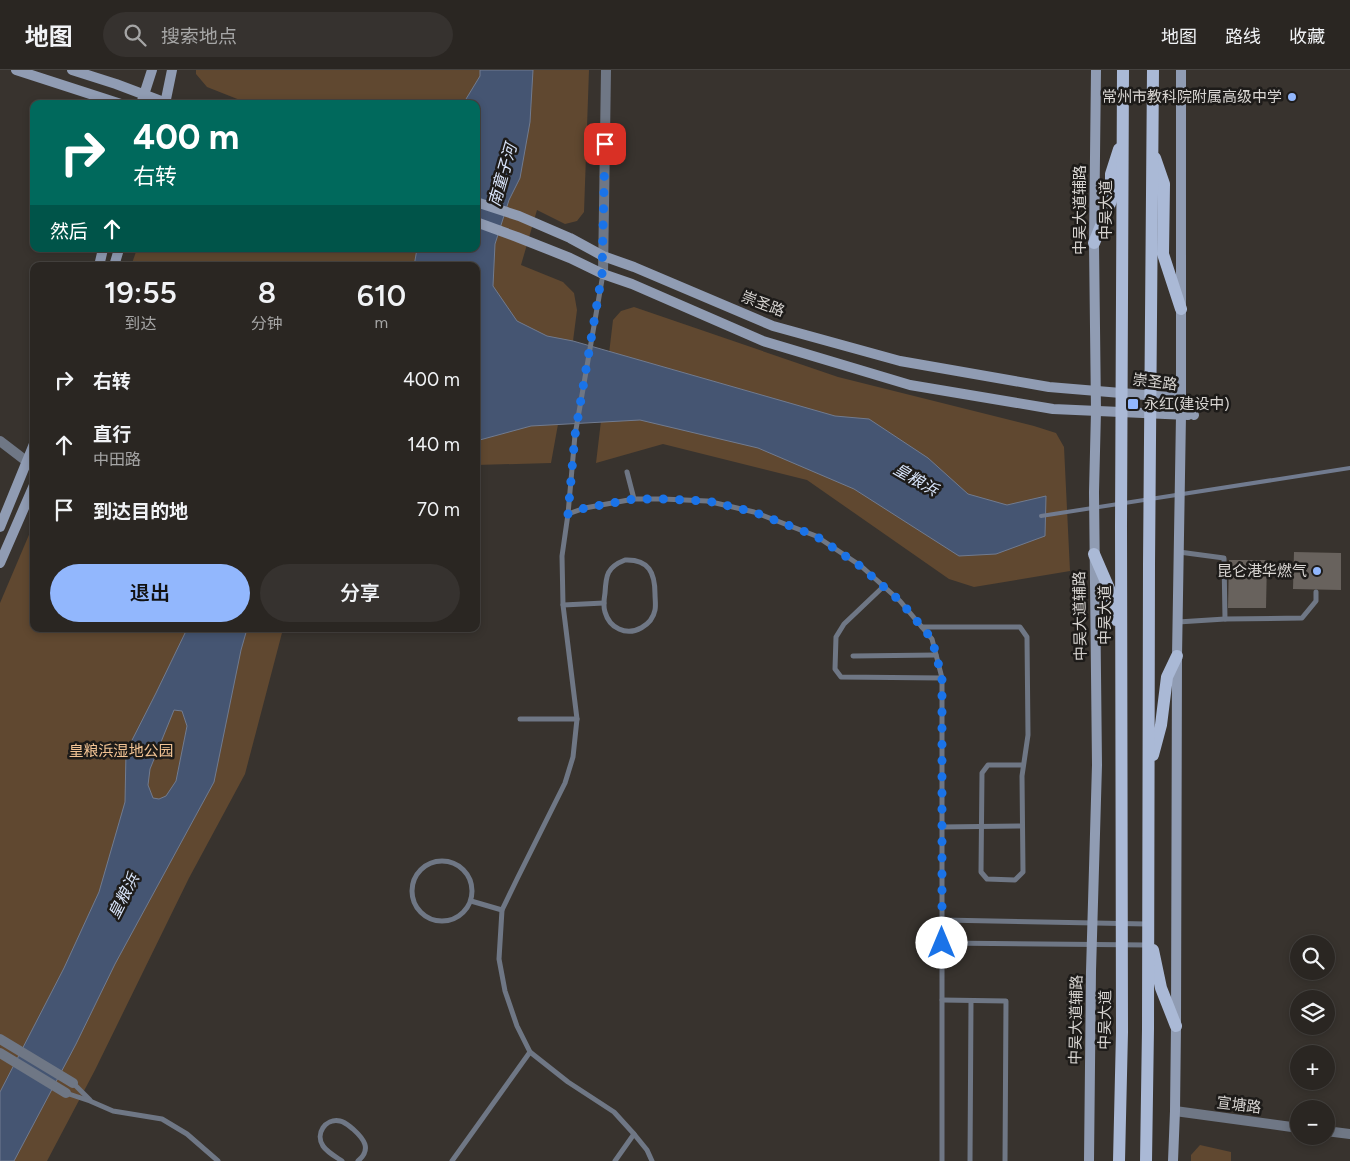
<!DOCTYPE html>
<html lang="zh">
<head>
<meta charset="utf-8">
<style>
  body { margin:0; font-family:Figtree,"Noto Sans SC",sans-serif; background:#36322f; color:#f1f3f6; height:100vh; display:flex; flex-direction:column; font-size:19px; white-space:nowrap }
  * { box-sizing:border-box; margin:0 }
  p { font-size:16px; color:#a5a5a5 }
  .icon { flex:none; width:28px; height:28px; fill:none; stroke:currentColor; stroke-width:2; stroke-linecap:round; stroke-linejoin:round }
  .map { position:relative; flex:1; overflow:hidden }
  .details { position:absolute; left:30px; top:192px; width:450px; height:370px; display:flex; flex-direction:column; background:#2a2622; border-radius:10px; box-shadow:0 2px 8px #0003,0 0 0 1px #464340 }
  .details>* { flex:none }
  .guide { position:absolute; left:30px; top:30px; width:450px; height:152px; border-radius:10px; box-shadow:0 2px 8px #0003,0 0 0 1px #464340; background:#00695c; color:#fff; overflow:hidden }
  .fabs { position:absolute; left:1290px; top:865px; display:grid; gap:10px }
  .fabs a { display:grid; place-items:center; width:45px; height:45px; border-radius:50%; background:#2a2622; box-shadow:0 2px 8px #0003,0 0 0 1px #464340; font-size:25px }
  .pin { position:absolute; display:grid; place-items:center; width:42px; height:42px; color:#fff; margin:-21px; border-radius:10px; box-shadow:0 2px 8px #0006 }
  .me { position:absolute; width:55px; margin:-28px; rotate:0deg; stroke-linejoin:round; filter:drop-shadow(0 0 4px #0008) }
  .turn { display:flex; align-items:center; gap:18px; height:105px; padding:0 20px; font-size:22px }
  .turn .icon { width:65px; height:65px; stroke-width:2.5 }
  .turn b { display:block; font-size:35px; line-height:42px }
  .then { display:flex; align-items:center; height:48px; padding:0 20px; background:#0003; gap:10px; font-size:19px }
  .eta { display:flex; justify-content:space-evenly; align-items:center; height:85px; text-align:center }
  .eta b { font-size:30px; font-weight:600; line-height:35px }
  .cta { display:flex; gap:10px; margin-top:auto; padding:10px 20px }
  .cta a { flex:1; height:58px; border-radius:30px; background:#92b7fd; color:#111; font-size:20px; font-weight:600; line-height:58px; text-align:center }
  .cta a+a { background:#36322f; color:#f1f3f6 }
  ul { padding:0; list-style:none }
  li { display:flex; align-items:center; gap:15px; height:65px; padding:0 20px }
  li div { flex:1 }
  li b { display:block; font-size:19px }
  li em { font-style:normal }
  header { display:flex; align-items:center; gap:30px; box-sizing:border-box; height:70px; padding:0 25px; background:#2a2622; border-bottom:1px solid #464340 }
  header strong { font-size:24px }
  nav { display:flex; gap:28px; margin-inline-start:auto; font-size:18px }
  .search { width:350px; height:45px; background:#36322f; display:flex; align-items:center; gap:12px; box-sizing:border-box; padding:0 18px; border-radius:28px; color:#a5a5a5; font-size:19px }
  .map>svg:first-child { display:block }
  .green { fill:#604830 }
  .water { fill:#455572; stroke:#717b8f; fill-rule:evenodd }
  .lines { fill:none; stroke-linecap:round; stroke-linejoin:round }
  .stream { stroke:#717b8f; stroke-width:4 }
  .building { fill:#68625d }
  .lane { stroke:#6f7785; stroke-width:5 }
  .street { stroke:#6f7785; stroke-width:10 }
  .secondary { stroke:#909cb3; stroke-width:10 }
  .primary { stroke:#aab9d6; stroke-width:12 }
  .route { stroke:#1a73e8; stroke-width:9; stroke-dasharray:0 16.2 }
  .poi-dot { fill:#92b7fd; stroke:#1d1b19; stroke-width:2 }
  .labels { text-anchor:middle; stroke-width:5; stroke-linejoin:round; paint-order:stroke }
  .poi-label { font-size:15px; fill:#d8d5d2; stroke:#1d1b19; text-anchor:end }
  .street-label { font-size:15px; fill:#d8d5d2; stroke:#1d1b19 }
  .park-label { font-size:15px; fill:#f2c394; stroke:#1d1b19 }
  .water-label { font-size:16px; font-style:italic; fill:#d8e4fa; stroke:#1d1b19 }
</style>
</head>
<body>
<header>
<strong>地图</strong>
<div class="search"><svg class="icon" aria-label="search" viewBox="0 0 24 24"><circle cx="10" cy="10" r="6"/><path d="M15 15l6 6"/></svg>搜索地点</div>
<nav><a>地图</a><a>路线</a><a>收藏</a></nav>
</header>
<div class="map">
<svg width="1350" height="1091" viewBox="0 0 1350 1091">
  <rect width="100%" height="100%" fill="#38332e"/>
  <g class="green">
    <path d="M196,0h393l-5,142 -7,9 -12,3 -28,-14 -16,55 42,17 11,11 3,17 -4,31 -22,122 -75,2v-199h-345l6,-17h339v-145h-226l-43,-17 -11,-13z"/>
    <path d="M634,237l204,70 196,49 22,7 8,14 6,124 -96,16 -25,-8 -142,-99 -144,-36 -67,19 17,-143 8,-9z"/>
    <path d="M34,453v106h249l-38,145 -56,104 -94,192 -48,91h-47v-558z"/>
    <path d="M1200,1075l31,7v9h-40v-6z"/>
  </g>
  <g class="water">
    <path d="M480,0h53l-3,52 -10,56 -11,22 -14,44 -2,42 24,35 30,15 26,5 262,75 34,3 59,39 40,36 39,11 39,-9 -1,40 -49,18 -37,2 -105,-67 -96,-41 -118,-28 -109,6 -55,15v-175h-62l3,-17h59v-145h-13l17,-28z"/>
    <path d="M187,559h60l-6,21 -27,132 -99,182 -39,80 -62,117h-14v-69l64,-124 35,-76 26,-90 1,-50 30,-59zM174,640l8,1 5,15 -11,55 -10,15 -7,3 -6,-1 -5,-13 2,-16z"/>
  </g>
  <g class="lines">
    <path class="stream" d="M1041,446l309,-48"/>
  </g>
  <g class="building">
    <path d="M1294,482l47,1v37l-48,-1z"/>
    <path d="M1229,490h38l-1,48h-38z"/>
  </g>
  <g class="lines">
    <g class="lane">
      <path d="M603,204l-28,161 -7,79 -6,42 1,49 14,114 -4,38 -8,26 -47,94 -16,33 -3,49 6,32 12,35 13,26 38,30 46,30 20,22 13,16 5,11"/>
      <path d="M627,402l7,27"/>
      <path d="M568,444l17,-6 49,-9h29l44,2 47,11 62,24 45,30 39,35 32,38 10,39v483"/>
      <path d="M1179,482l45,6 1,61"/>
      <path d="M625,490c24,-1 30,13 30,34 0,5 1,11 0,16 -3,15 -21,26 -36,19 -7,-3 -12,-10 -14,-17 -2,-6 -1,-13 0,-19 1,-18 2,-26 20,-33z"/>
      <path d="M884,516l-40,38 -8,13 -1,32 6,8 101,1"/>
      <path d="M563,535l41,-2"/>
      <path d="M1178,552l47,-3 77,-1 14,-17v-9"/>
      <path d="M922,557h98l7,10 1,98 -6,41 1,96 -8,8 -28,-1 -6,-7 1,-99 6,-8h35"/>
      <path d="M853,586l83,-1"/>
      <path d="M520,649h57"/>
      <path d="M942,757l80,-1"/>
      <circle cx="442" cy="821" r="30"/>
      <path d="M471,831l31,9"/>
      <path d="M942,850l205,4"/>
      <path d="M942,873l205,2"/>
      <path d="M942,930l64,1 -1,160"/>
      <path d="M73,1013l17,17"/>
      <path d="M66,1023l24,8 23,10 49,8 25,15 31,27"/>
      <path d="M342,1091c-6,-4 -15,-9 -19,-15 -8,-12 2,-28 17,-25 5,1 9,5 13,8 11,10 19,20 5,32"/>
      <path d="M452,1091l78,-109"/>
      <path d="M615,1091l19,-27"/>
      <path d="M970,1091l1,-160"/>
    </g>
    <g class="street">
      <path d="M603,204l3,-204"/>
      <path d="M0,371l34,26"/>
      <path d="M0,969l73,44"/>
      <path d="M0,983l66,40"/>
      <path d="M1175,1041l124,17"/>
      <path d="M1326,1061l24,3"/>
    </g>
    <g class="secondary">
      <path d="M16,0l105,34"/>
      <path d="M72,0l44,14 53,20"/>
      <path d="M141,34l11,-34"/>
      <path d="M165,34l7,-34"/>
      <path d="M476,132l43,14 51,22 33,18 31,11 139,59 127,35 149,26 132,11 13,17"/>
      <path d="M476,152l41,15 53,21 33,16 29,10 131,57 147,44 143,24 135,6"/>
      <path d="M99,196l4,-17"/>
      <path d="M114,196l5,-17"/>
      <path d="M0,457l34,-83"/>
      <path d="M0,493l34,-78"/>
      <path d="M1089,1091l2,-190 6,-206 -3,-273 2,-81 -2,-168 2,-173"/>
      <path d="M1173,1091l2,-50 1,-85 1,-370 4,-241v-345"/>
    </g>
    <g class="primary">
      <path d="M1155,88l9,26 -1,70 18,55"/>
      <path d="M1094,173l17,-42v-27l8,-25"/>
      <path d="M1094,484l16,37 6,29"/>
      <path d="M1153,685l8,-30 6,-48 10,-21"/>
      <path d="M1153,880l8,38 15,38"/>
      <path d="M1119,1091l3,-129 -1,-505 2,-457"/>
      <path d="M1146,1091l2,-132 1,-464 4,-495"/>
    </g>
  </g>
  <g class="lines">
    <path class="route" d="M605,74l-3,130 -27,161 -7,79 17,-6 49,-9h29l45,2 46,11 62,24 44,30 40,35 32,38 10,39v265"/>
  </g>
  <g class="poi-dot">
    <circle cx="1292" cy="27" r="5"/>
    <rect x="1127" y="328" width="12" height="12" rx="2.5"/>
    <circle cx="1317" cy="501" r="5"/>
  </g>
  <g class="labels">
    <g class="poi-label">
      <text x="1282" y="32">常州市教科院附属高级中学</text>
      <text x="1144" y="339" text-anchor="start">永红(建设中)</text>
      <text x="1307" y="506">昆仑港华燃气</text>
    </g>
    <g class="street-label">
      <text transform="translate(1080 140) rotate(-90)" y="5">中吴大道辅路</text>
      <text transform="translate(1106 140) rotate(-90)" y="5">中吴大道</text>
      <text transform="translate(763 234) rotate(21)" y="5">崇圣路</text>
      <text transform="translate(1155 312) rotate(7)" y="5">崇圣路</text>
      <text transform="translate(1105 545) rotate(-90)" y="5">中吴大道</text>
      <text transform="translate(1080 546) rotate(-91)" y="5">中吴大道辅路</text>
      <text transform="translate(1076 950) rotate(-89)" y="5">中吴大道辅路</text>
      <text transform="translate(1105 950) rotate(-89)" y="5">中吴大道</text>
      <text transform="translate(1239 1035) rotate(7)" y="5">宣塘路</text>
    </g>
    <g class="park-label">
      <text x="121" y="686">皇粮浜湿地公园</text>
    </g>
    <g class="water-label">
      <text transform="translate(502 105) rotate(-74)" y="6">南童子河</text>
      <text transform="translate(916 409) rotate(30)" y="6">皇粮浜</text>
      <text transform="translate(123 826) rotate(-63)" y="6">皇粮浜</text>
    </g>
  </g>
</svg>
<div class="fabs">
<a><svg class="icon" aria-label="search" viewBox="0 0 24 24"><circle cx="10" cy="10" r="6"/><path d="M15 15l6 6"/></svg></a>
<a><svg class="icon" aria-label="layers" viewBox="0 0 24 24"><path d="M12 4l9 5-9 5-9-5zM3 14l9 5 9-5"/></svg></a>
<a>+</a>
<a>−</a>
</div>
<div class="pin" style="left:605px;top:74px;background:#d93025"><svg class="icon" aria-label="arrive" viewBox="0 0 24 24"><path d="M6 21V4h12l-3 4 3 4H6"/></svg></div>
<svg class="me" style="left:942px;top:873px" viewBox="-20 -20 40 40"><circle r="19" fill="#fff"/><path d="M0-13L10 11 0 6-10 11z" fill="#1a73e8"/></svg>
<div class="guide">
<div class="turn"><svg class="icon" aria-label="right" viewBox="0 0 24 24"><path d="M7 20v-9h11M14 6l5 5-5 5"/></svg><div><b>400 m</b>右转</div></div>
<div class="then">然后<svg class="icon" aria-label="ahead" viewBox="0 0 24 24"><path d="M12 20V5M6 11l6-6 6 6"/></svg></div>
</div>
<section class="details">
<div class="eta">
<div><b>19:55</b><p>到达</p></div>
<div><b>8</b><p>分钟</p></div>
<div><b>610</b><p>m</p></div>
</div>
<ul>
<li><svg class="icon" aria-label="right" viewBox="0 0 24 24"><path d="M7 20v-9h11M14 6l5 5-5 5"/></svg><div><b>右转</b></div><em>400 m</em></li>
<li><svg class="icon" aria-label="ahead" viewBox="0 0 24 24"><path d="M12 20V5M6 11l6-6 6 6"/></svg><div><b>直行</b><p>中田路</p></div><em>140 m</em></li>
<li><svg class="icon" aria-label="arrive" viewBox="0 0 24 24"><path d="M6 21V4h12l-3 4 3 4H6"/></svg><div><b>到达目的地</b></div><em>70 m</em></li>
</ul>
<div class="cta"><a>退出</a><a>分享</a></div>
</section>
</div>
</body>
</html>
